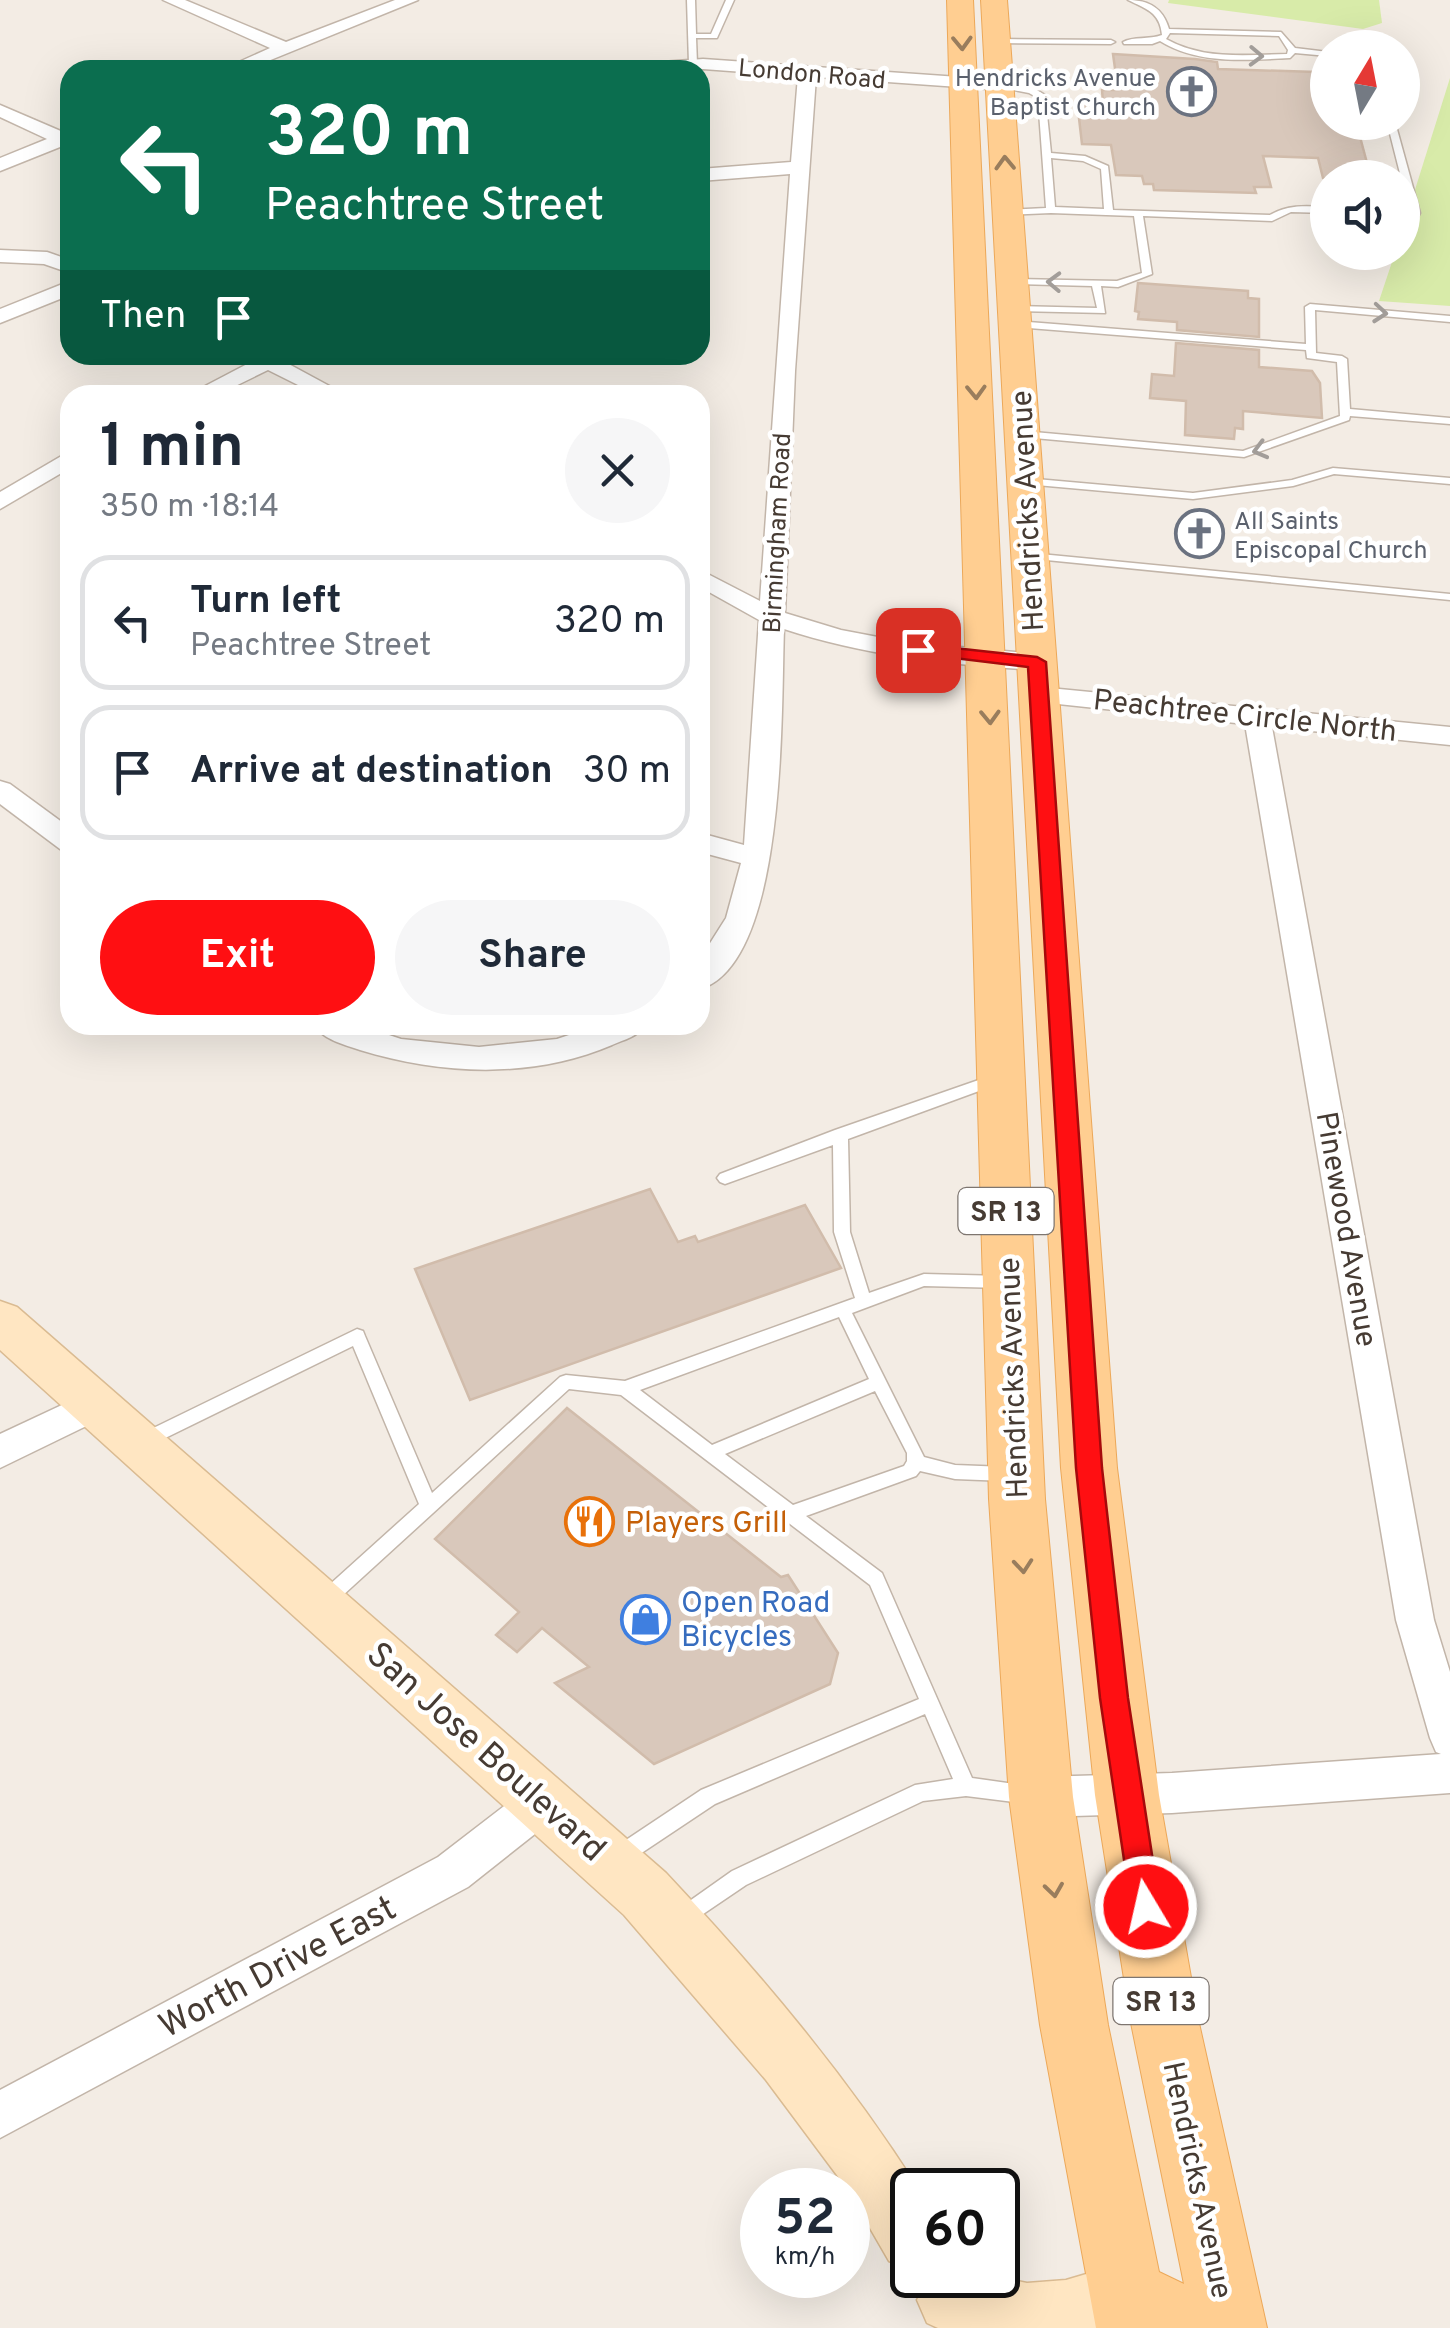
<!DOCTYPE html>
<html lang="en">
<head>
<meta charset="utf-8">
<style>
  body { margin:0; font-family:Overpass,sans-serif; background:#f6f6f7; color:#1f2937; height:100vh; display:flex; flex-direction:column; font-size:38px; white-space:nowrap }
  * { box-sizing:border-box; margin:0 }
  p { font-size:32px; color:#747a83 }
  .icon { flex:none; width:55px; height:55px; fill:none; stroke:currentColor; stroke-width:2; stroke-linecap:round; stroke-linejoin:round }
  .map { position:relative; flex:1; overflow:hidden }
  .drawer { position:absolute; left:60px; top:385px; width:650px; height:650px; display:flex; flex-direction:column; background:#fff; border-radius:30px; box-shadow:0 10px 40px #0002 }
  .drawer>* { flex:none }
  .banner { position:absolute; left:60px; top:60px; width:650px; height:305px; border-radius:30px; box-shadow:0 10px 40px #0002; background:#0b6e4f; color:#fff; overflow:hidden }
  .needle { width:65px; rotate:10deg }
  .fabs { position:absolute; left:1310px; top:30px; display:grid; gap:20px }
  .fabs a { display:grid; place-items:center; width:110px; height:110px; border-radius:50%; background:#fff; box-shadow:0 10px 40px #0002; font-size:50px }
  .speed { position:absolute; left:740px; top:2168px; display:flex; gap:20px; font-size:50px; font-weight:700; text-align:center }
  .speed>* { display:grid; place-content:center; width:130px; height:130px; border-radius:50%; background:#fff; box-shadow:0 10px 40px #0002; line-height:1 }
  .speed small { font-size:25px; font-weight:400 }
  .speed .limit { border:5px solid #111; border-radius:15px; background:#fff; color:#111 }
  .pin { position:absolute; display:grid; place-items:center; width:85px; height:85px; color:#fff; margin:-42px; border-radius:20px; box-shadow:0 5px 15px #0006 }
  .me { position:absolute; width:110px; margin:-55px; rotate:351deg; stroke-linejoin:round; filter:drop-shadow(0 0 8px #0008) }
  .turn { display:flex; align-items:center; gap:35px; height:210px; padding:0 40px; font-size:45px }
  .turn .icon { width:130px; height:130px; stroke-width:2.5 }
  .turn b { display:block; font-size:70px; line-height:85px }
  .then { display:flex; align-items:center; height:95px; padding:0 40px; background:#0003; gap:20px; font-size:38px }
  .round { display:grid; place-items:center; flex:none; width:105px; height:105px; border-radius:52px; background:#f6f6f7 }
  .head { display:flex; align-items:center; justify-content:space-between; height:170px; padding:0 40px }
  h1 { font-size:60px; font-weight:700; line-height:75px }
  .button { display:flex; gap:20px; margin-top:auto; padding:20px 40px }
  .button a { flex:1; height:115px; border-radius:60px; background:#ff0f12; color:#fff; font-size:40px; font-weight:700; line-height:115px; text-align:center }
  .button a+a { background:#f6f6f7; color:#1f2937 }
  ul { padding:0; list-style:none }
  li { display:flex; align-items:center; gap:30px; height:135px; margin:0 20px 15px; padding:0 20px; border:5px solid #e0e1e3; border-radius:30px }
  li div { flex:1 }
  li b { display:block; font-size:38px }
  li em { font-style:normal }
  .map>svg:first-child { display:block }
  .green { fill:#d8eba9 }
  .building { fill:#d9c8bb; stroke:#d1bcab; stroke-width:2.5 }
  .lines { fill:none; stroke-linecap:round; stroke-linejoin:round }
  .lane-casing { stroke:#c2b5a9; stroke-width:3 }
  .street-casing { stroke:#c2b5a9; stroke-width:3 }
  .secondary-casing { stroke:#dabb92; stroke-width:3 }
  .primary-casing { stroke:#eca859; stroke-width:2 }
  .lane { fill:#fff; fill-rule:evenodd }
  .street { fill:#fff; fill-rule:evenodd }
  .secondary { fill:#ffe6c2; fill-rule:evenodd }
  .primary { fill:#ffce91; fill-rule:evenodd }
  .oneway { stroke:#997d5d }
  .oneway2 { stroke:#a29d99 }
  .route { fill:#ff0f12; stroke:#a60a0c; stroke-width:2.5 }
  .labels { text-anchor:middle; stroke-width:9; stroke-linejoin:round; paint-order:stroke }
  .far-street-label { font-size:25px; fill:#463b33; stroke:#fff }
  .far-worship-label { font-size:25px; fill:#5b616d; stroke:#fff; text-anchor:end }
  .shield { fill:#fff; stroke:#7e7670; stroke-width:2.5 }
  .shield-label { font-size:28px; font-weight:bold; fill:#463b33 }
  .street-label { font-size:30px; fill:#463b33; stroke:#fff }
  .food-label { font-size:30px; fill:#c56008; stroke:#fff; text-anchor:start }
  .shop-label { font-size:30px; fill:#366cbe; stroke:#fff; text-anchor:start }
  .near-street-label { font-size:35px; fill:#463b33; stroke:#fff }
</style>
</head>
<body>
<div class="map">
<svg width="1450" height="2328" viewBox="0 0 1450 2328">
  <rect width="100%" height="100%" fill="#f3ece4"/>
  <g class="green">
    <path d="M1169,0h210l3,23 -19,6 -195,-26z"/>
    <path d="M1450,78v228l-71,-5 16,-48 7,-1 1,-24z"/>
  </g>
  <g class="building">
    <path d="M1113,54l82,5 22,3 1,7 98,3 2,7h10v43h28l15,56h-48l-5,-20 -55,-2 8,31h-17l2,6 -102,-3 -1,-6h-9l-2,-8 -26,-1 -5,-30 -29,-1 -5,-43 26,1 -1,-12h16z"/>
    <path d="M1138,283l110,8v7l11,1v38l-82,-7v-8l-39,-3 1,-7 -4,-1z"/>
    <path d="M1176,343l83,7v17l53,4 8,12 2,35 -79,-7v18l-8,-1 -1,11 -49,-4 1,-34 -36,-3 2,-24 22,2z"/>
    <path d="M650,1189l28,53 17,-6 3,6 107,-37 36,63 -371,132 -55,-131z"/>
    <path d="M567,1408l214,169 7,-2 50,78 -8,31 -176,80 -99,-81 34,-16 -47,-39 -25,24 -21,-17 23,-23 -84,-73z"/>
  </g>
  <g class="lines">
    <defs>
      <g id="lane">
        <path d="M687,0h8l1,34h15l15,-34h8l-17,38h-21l1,26 -4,2 -4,-2z"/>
        <path d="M1128,0c21,0 35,8 41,29l112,3 14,16 33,4v4l-33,-3 -5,5c-44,2 -91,7 -130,-17l-8,3h-28l-1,-2c11,-6 26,-2 39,-7 -2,-23 -16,-26 -34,-35zM1170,33l109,3 9,14 -1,4c-41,1 -84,6 -121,-15z"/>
        <path d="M998,39l113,1 4,2 -4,2 -116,-1v-4z"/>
        <path d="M1002,83l33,6 10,6 6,58 34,3 23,10 5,44 157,5c18,-11 37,-9 58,-8v6l-37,-1 -19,9 -129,-5 9,58 -34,13 -17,-1 4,27 -93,-2 -2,-2 5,-3 82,2 -5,-22 -79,-2 -3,-1v-4l107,2 25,-8 -8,-57 -83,-3 -47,2v-4l3,-1 39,-2 -8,-110 -9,-5 -30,-6v-4zM1051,158l32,3 18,8 3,40 -49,-2z"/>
        <path d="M1387,122h8l25,91 -3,6h-15v-6h8z"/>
        <path d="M1310,304l140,12v6l-135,-12 1,43 26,3 5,3 3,50 100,9v6l-100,-8 -1,4 -105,37 -221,-20 -5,-3 5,-3 220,20 97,-35 -3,-54 -30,-4 -1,-8 -290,-23 -5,-3 5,-3 290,23 -1,-37z"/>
        <path d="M1333,468l117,10v6l-116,-10 -41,12 -100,13 -168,-15 -5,-3 5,-3 168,15 99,-13z"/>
        <path d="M1030,553l420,41v6l-424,-42 -2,-2z"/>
        <path d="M993,1075l5,1 2,4 -2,4 -150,55 2,93 19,61 55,-19 79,2 6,1 2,5 -2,5 -6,1 -79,-2 -72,27 72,144 31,8 51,2 6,2 2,5 -2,5 -6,2 -51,-2 -35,-8 -4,5 -110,40 76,57 90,205 57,8 7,2 2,7 -2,7 -7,2 -63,-8 -43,5 -177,84 -65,44 -7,-3 -3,-7 3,-7 58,-41 183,-86 38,-6 -28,-65 -210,90 -90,60 -7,3 -7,-3 -3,-7 3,-7 90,-60 218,-91 -49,-114 -249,-190 -52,-6 -239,218 -6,2 -6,-2 -3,-6 3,-6 101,-91 -66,-158 -204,100 -6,2 -6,-2 -2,-5 2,-5 220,-107 6,2 2,5 67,157 128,-116 6,-2 59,6 230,-83 -21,-66 -1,-87 -108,39 -5,-2 -3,-4 3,-4 115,-44zM839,1317l30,62 -157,66 -72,-55zM875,1391l32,62v8l-3,5 -111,39 -68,-51z"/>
      </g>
      <g id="street">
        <path d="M163,0h22l101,42 109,-42h23l-172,70h-25l49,-22z"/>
        <path d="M703,59l299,21 9,5 -9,5 -186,-13 -21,294 -10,242 56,17 63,12 133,12 13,8 -13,8c-85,-5 -171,-14 -253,-41 -3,76 4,334 -84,360v-30l26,-41 15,-55 -41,-11v-19l44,12 15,-225 -59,-33v-17l60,31 30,-427 -90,7v-12l91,-7 7,-86 -95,-7 -91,1 9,-5z"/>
        <path d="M0,105l63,27 7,-2v13l-70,28v-13l47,-19 -47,-22z"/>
        <path d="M0,250l47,2 23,8v13l-26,-9 -44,-2z"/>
        <path d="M70,281v14l-70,28v-14z"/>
        <path d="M244,355h49l-8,7 61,33h-28l-50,-25 -51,25h-29l63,-33z"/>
        <path d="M70,451v17l-70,41v-17z"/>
        <path d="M1039,687l411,40v18l-178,-18 162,893 16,52v121l-278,20 -131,4 -15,-6 -6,-14 6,-14 15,-6 131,-4 269,-19 -5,-2 -6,-14 -34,-118 -151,-896 -215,-23 -4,-6z"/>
        <path d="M0,781l10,3 60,44v23l-10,-2 -60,-45z"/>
        <path d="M314,1025h45l42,14 78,8 78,-8 42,-14h45c-6,12 -19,14 -32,20 -80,34 -170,30 -252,5 -15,-5 -38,-11 -46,-25z"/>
        <path d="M96,1389l13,4 5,11 -5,11 -109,53v-34z"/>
        <path d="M544,1781l15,6 6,14 -6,14 -91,72 -468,251v-48l438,-233 91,-70z"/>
      </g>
      <g id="secondary">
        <path d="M0,1301l17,6 649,566c93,99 180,202 253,317h-7v80l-23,-9 -41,-71 -82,-110 -142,-165 -624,-565z"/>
        <path d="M1127,2262l23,10 10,23 -10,23 -23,10h-189l-11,-5 -10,-23 13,-25h59l38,8 39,-3z"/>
      </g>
      <path id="primary" d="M947,0h26l72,1499 28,298 35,228 51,247 25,12 -53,-261 -36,-228 -34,-327 -80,-1468h26l110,1468 42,327 40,228 68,305h-171l-56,-303 -31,-228 -20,-298z"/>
    </defs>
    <use href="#lane" class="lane-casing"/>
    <use href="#street" class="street-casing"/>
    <use href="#secondary" class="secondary-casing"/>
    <use href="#primary" class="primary-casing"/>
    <use href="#lane" class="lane"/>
    <use href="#street" class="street"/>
    <use href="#secondary" class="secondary"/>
    <use href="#primary" class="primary"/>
  </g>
  <defs><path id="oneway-chevron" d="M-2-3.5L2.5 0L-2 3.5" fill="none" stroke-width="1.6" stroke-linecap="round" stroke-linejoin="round" transform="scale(2.5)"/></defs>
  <g class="oneway">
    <use href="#oneway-chevron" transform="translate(962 43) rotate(88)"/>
    <use href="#oneway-chevron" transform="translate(1005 163) rotate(-92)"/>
    <use href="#oneway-chevron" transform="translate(976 392) rotate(88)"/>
    <use href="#oneway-chevron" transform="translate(990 717) rotate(88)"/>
    <use href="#oneway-chevron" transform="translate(1023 1566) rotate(85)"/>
    <use href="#oneway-chevron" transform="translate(1054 1890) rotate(82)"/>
  </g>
  <g class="oneway2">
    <use href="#oneway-chevron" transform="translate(1256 56) rotate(2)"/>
    <use href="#oneway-chevron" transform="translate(1054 282) rotate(-178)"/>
    <use href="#oneway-chevron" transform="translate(1380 313) rotate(5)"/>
    <use href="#oneway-chevron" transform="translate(1260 450) rotate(165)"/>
  </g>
  <path class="route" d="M918,644l119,13 9,5 56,806 26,230 32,209 -4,10 -10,5 -11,-5 -4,-10 -31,-209 -24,-230 -48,-801 -116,-14v-7z"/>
  <defs>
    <symbol id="church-ring" viewBox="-11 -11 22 22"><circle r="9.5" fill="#fff" stroke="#6b7280" stroke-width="1.5"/><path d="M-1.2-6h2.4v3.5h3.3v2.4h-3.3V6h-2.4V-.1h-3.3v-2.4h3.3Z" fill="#6b7280"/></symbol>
    <symbol id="restaurant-ring" viewBox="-11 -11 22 22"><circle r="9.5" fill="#fff" stroke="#e8710a" stroke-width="1.5"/><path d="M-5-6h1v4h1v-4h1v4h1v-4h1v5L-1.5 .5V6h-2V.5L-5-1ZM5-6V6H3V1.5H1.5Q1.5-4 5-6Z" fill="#e8710a"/></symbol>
    <symbol id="shop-ring" viewBox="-11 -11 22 22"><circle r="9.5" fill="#fff" stroke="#3f7fe0" stroke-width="1.5"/><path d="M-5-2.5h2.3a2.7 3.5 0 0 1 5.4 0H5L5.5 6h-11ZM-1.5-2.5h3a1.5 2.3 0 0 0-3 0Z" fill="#3f7fe0"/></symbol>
  </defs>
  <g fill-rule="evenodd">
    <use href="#church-ring" x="1164" y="64" width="55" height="55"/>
    <use href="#church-ring" x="1172" y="506" width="55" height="55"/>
    <use href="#restaurant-ring" x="562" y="1494" width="55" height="55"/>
    <use href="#shop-ring" x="618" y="1592" width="55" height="55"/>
  </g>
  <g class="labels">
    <g class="far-street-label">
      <text transform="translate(812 73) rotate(5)" y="9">London Road</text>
      <text transform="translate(776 533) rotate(-87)" y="9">Birmingham Road</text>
    </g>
    <g class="far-worship-label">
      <text x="1156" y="86">Hendricks Avenue<tspan x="1156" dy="29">Baptist Church</tspan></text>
      <text x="1234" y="529" text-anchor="start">All Saints<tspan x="1234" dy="29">Episcopal Church</tspan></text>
    </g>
    <g class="shield">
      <rect x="958.5" y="1188" width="95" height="46" rx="8"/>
      <rect x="1113.5" y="1978" width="95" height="46" rx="8"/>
    </g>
    <g class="shield-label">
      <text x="1006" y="1221">SR 13</text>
      <text x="1161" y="2011">SR 13</text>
    </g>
    <g class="street-label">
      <text transform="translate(1027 511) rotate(-93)" y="10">Hendricks Avenue</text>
      <text transform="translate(1245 715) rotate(6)" y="10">Peachtree Circle North</text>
      <text transform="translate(1347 1229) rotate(80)" y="10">Pinewood Avenue</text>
      <text transform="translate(1013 1378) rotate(-92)" y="10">Hendricks Avenue</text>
      <text transform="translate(1198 2180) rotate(78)" y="10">Hendricks Avenue</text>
    </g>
    <g class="food-label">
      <text x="625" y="1532">Players Grill</text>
    </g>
    <g class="shop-label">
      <text x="681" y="1612">Open Road<tspan x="681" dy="34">Bicycles</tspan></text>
    </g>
    <g class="near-street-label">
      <text transform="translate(487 1751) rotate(42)" y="12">San Jose Boulevard</text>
      <text transform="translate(277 1966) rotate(-28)" y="12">Worth Drive East</text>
    </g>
  </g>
</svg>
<div class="fabs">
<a><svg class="needle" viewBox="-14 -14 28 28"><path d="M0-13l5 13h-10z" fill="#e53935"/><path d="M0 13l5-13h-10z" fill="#747a83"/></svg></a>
<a><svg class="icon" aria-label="sound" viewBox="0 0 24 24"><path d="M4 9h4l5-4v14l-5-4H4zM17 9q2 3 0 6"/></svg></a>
</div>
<div class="speed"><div>52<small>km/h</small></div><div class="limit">60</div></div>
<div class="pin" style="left:918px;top:650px;background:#d93025"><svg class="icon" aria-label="arrive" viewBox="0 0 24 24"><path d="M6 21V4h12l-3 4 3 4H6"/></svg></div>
<svg class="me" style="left:1146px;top:1907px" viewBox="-20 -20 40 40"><circle r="17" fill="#ff0f12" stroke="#fff" stroke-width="3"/><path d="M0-11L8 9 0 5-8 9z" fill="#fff"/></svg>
<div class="banner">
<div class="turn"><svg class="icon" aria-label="left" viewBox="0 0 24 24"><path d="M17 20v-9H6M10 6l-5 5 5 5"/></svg><div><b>320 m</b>Peachtree Street</div></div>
<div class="then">Then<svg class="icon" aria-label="arrive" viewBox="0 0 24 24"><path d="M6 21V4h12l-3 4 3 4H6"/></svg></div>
</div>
<section class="drawer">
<div class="head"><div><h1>1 min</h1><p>350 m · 18:14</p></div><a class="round"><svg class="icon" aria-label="close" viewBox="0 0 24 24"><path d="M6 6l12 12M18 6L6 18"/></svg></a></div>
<ul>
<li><svg class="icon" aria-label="left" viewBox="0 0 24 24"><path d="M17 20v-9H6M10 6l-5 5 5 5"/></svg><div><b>Turn left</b><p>Peachtree Street</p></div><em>320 m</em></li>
<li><svg class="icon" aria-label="arrive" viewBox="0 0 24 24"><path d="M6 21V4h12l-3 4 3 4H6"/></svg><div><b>Arrive at destination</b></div><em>30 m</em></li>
</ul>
<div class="button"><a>Exit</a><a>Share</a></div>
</section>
</div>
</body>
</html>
